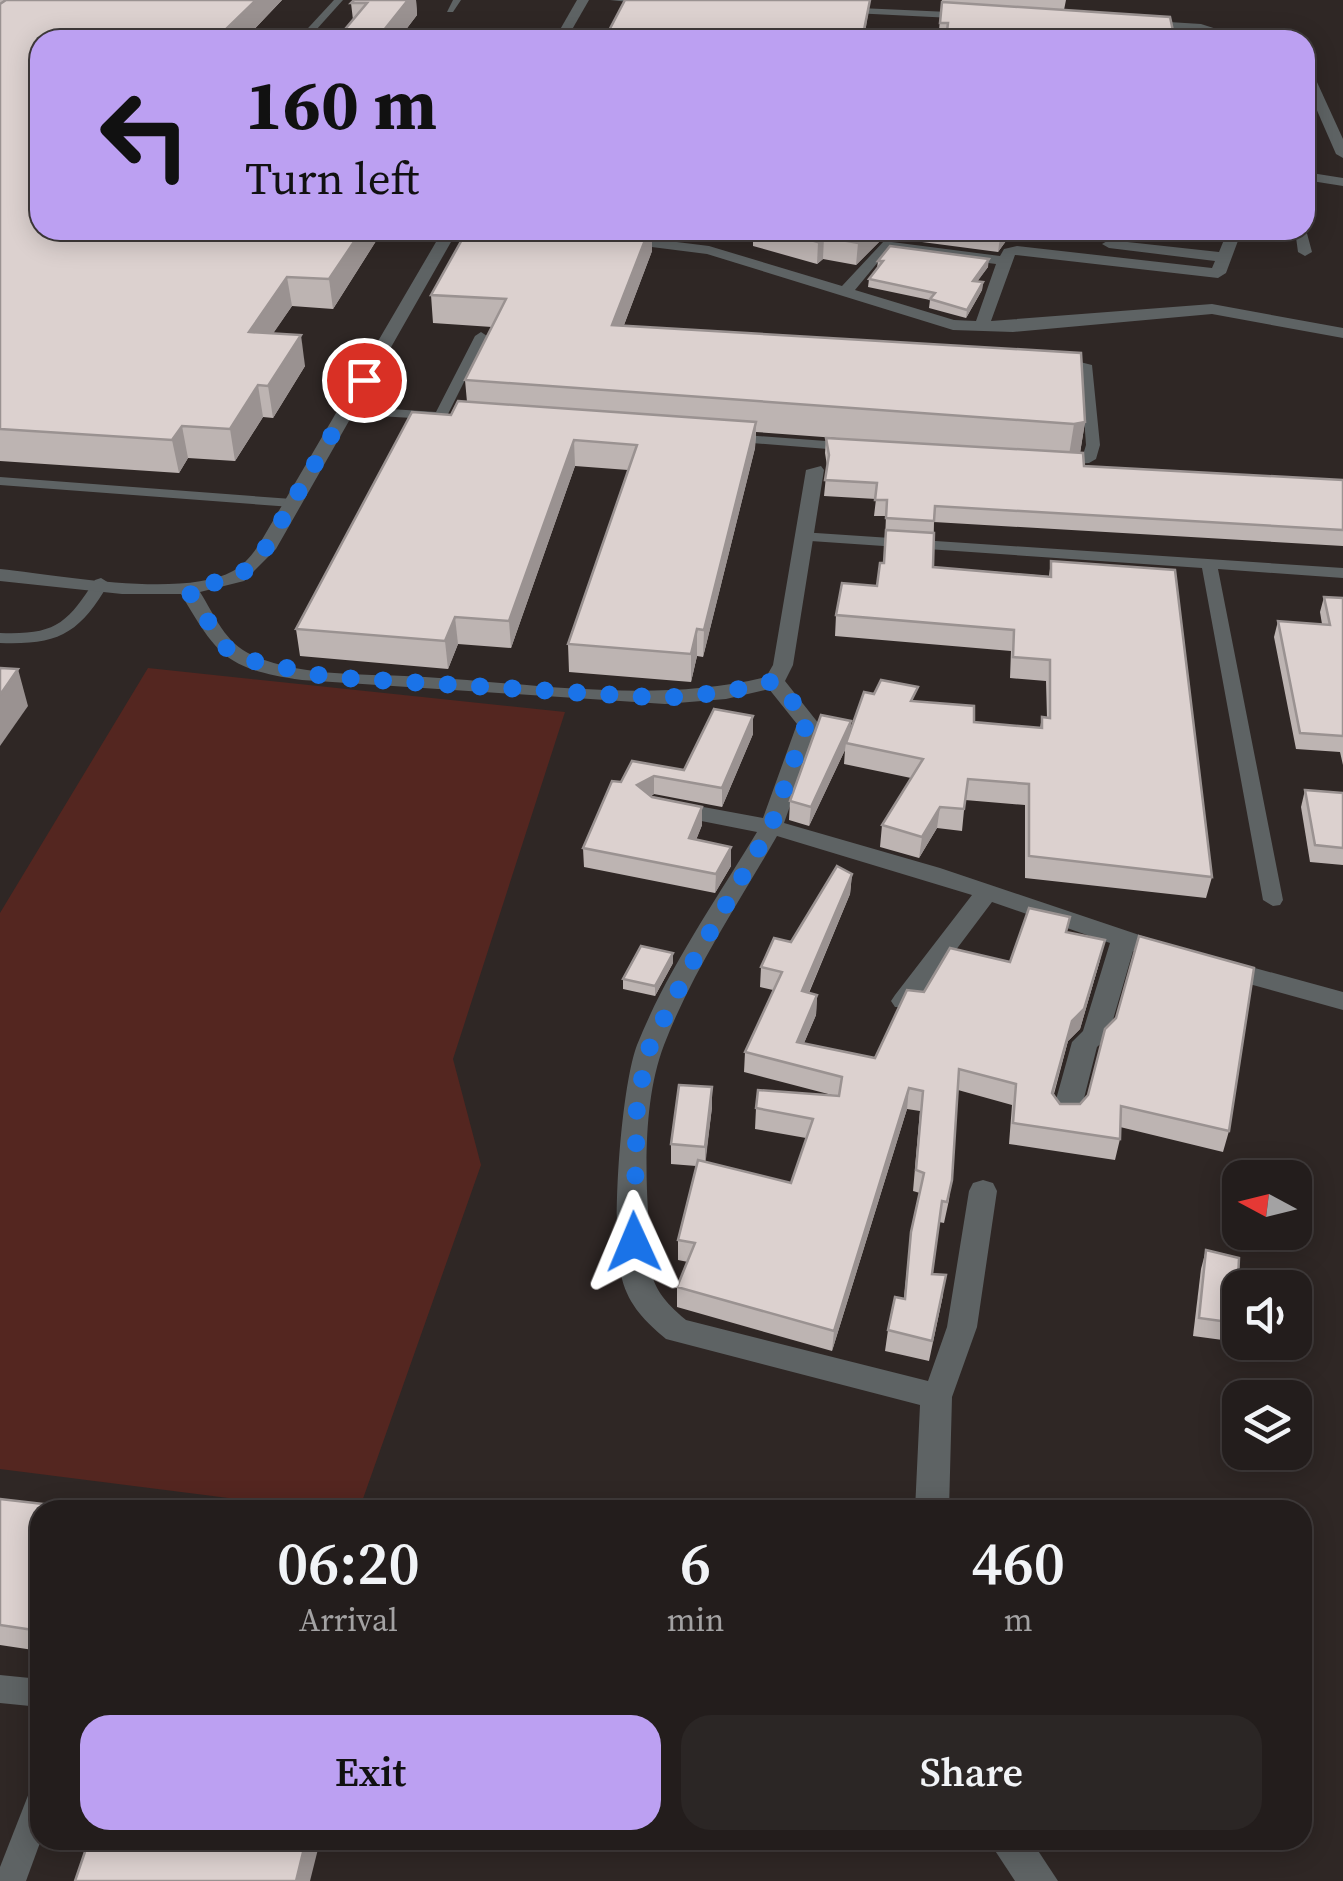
<!DOCTYPE html>
<html lang="en">
<head>
<meta charset="utf-8">
<style>
  body { margin:0; font-family:"Source Serif 4",serif; background:#2b2625; color:#f1f3f6; height:100vh; display:flex; flex-direction:column; font-size:38px; white-space:nowrap }
  * { box-sizing:border-box; margin:0 }
  p { font-size:32px; color:#a3a2a3 }
  .icon { flex:none; width:55px; height:55px; fill:none; stroke:currentColor; stroke-width:2; stroke-linecap:round; stroke-linejoin:round }
  .map { position:relative; flex:1; overflow:hidden }
  .panel { position:absolute; left:30px; top:1500px; width:1282px; height:350px; display:flex; flex-direction:column; background:#231d1c; border-radius:30px; box-shadow:0 5px 25px #0003,0 0 0 2px #403b3b }
  .panel>* { flex:none }
  .banner { position:absolute; left:30px; top:30px; width:1285px; height:210px; border-radius:30px; box-shadow:0 5px 25px #0003,0 0 0 2px #403b3b; background:#bca0f2; color:#111; overflow:hidden }
  .needle { width:65px; rotate:277deg }
  .fabs { position:absolute; left:1222px; top:1160px; display:grid; gap:20px }
  .fabs a { display:grid; place-items:center; width:90px; height:90px; border-radius:20px; background:#231d1c; box-shadow:0 5px 25px #0003,0 0 0 2px #403b3b; font-size:50px }
  .pin { position:absolute; display:grid; place-items:center; width:85px; height:85px; color:#fff; margin:-42px; border:5px solid #fff; border-radius:50%; box-shadow:0 2px 10px #0007 }
  .me { position:absolute; width:110px; margin:-55px; rotate:359deg; stroke-linejoin:round; filter:drop-shadow(0 0 8px #0008) }
  .turn { display:flex; align-items:center; gap:35px; height:210px; padding:0 50px; font-size:45px }
  .turn .icon { width:130px; height:130px; stroke-width:2.5 }
  .turn b { display:block; font-size:70px; line-height:85px }
  .eta { display:flex; justify-content:space-evenly; align-items:center; height:170px; text-align:center }
  .eta b { font-size:60px; font-weight:600; line-height:70px }
  .action { display:flex; gap:20px; margin-top:auto; padding:20px 50px }
  .action a { flex:1; height:115px; border-radius:30px; background:#bca0f2; color:#111; font-size:40px; font-weight:600; line-height:115px; text-align:center }
  .action a+a { background:#2b2625; color:#f1f3f6 }
  .map>svg:first-child { display:block }
  .green { fill:#542620 }
  .lines { fill:none; stroke-linecap:round; stroke-linejoin:round }
  .lane { fill:#5e6364; fill-rule:evenodd }
  .street { fill:#5e6364; fill-rule:evenodd }
  .wall { fill:#bdb4b2 }
  .shaded-wall { fill:#9a9291 }
  .building { fill:#dcd1cf; stroke:#9a9291; stroke-width:2.5 }
  .route { stroke:#1a73e8; stroke-width:18; stroke-dasharray:0 32.4 }
</style>
</head>
<body>
<div class="map">
<svg width="1343" height="1881" viewBox="0 0 1343 1881">
  <rect width="100%" height="100%" fill="#2f2725"/>
  <path class="green" d="M148,668l417,44 -112,347 28,106 -122,345h-35l-324,-41v-556z"/>
  <g class="lines">
    <g class="lane">
      <path d="M334,0h9l-36,40h-10z"/>
      <path d="M453,0h8l-8,12h-6z"/>
      <path d="M481,332l6,4 -42,84 -99,-6 -7,-4 7,-4 90,6 39,-76z"/>
      <path d="M1080,362l12,3 8,80 -4,14 -7,4 -38,2v-6l32,-4 3,-10z"/>
      <path d="M732,434l121,9 7,4 -7,4 -126,-10v-6z"/>
      <path d="M0,477l292,22 7,4 -7,4 -292,-22z"/>
      <path d="M801,532l542,36v10l-125,-9 65,331 -3,5 -7,1 -10,-6 -61,-332 -406,-28v-6z"/>
      <path d="M101,578l8,5c-30,51 -50,62 -109,60v-10c55,2 67,-9 95,-53z"/>
      <path d="M0,1675l40,4v28l-40,-4z"/>
      <path d="M40,1789l1,51 -15,41h-26v-14l29,-74z"/>
    </g>
    <g class="street">
      <path d="M577,0h12l-23,40h-12z"/>
      <path d="M610,0h51l2,2 -6,3z"/>
      <path d="M837,7l135,6 6,3 -6,3 -139,-7z"/>
      <path d="M1137,20l64,4 50,16h-19l-32,-10 -67,-5z"/>
      <path d="M1305,65l6,4 32,70v19l-7,-4 -31,-71z"/>
      <path d="M1305,172l38,6v8l-38,-6z"/>
      <path d="M1305,226l7,26 -7,4 -7,-4 -3,-22h10z"/>
      <path d="M443,230h89l5,4 -7,4 -75,-3 -179,314 -32,32 -44,11c15,24 25,51 52,63 51,23 119,18 173,22 112,7 231,27 341,0l7,-12 33,-195 15,-4 3,4 -31,195 -8,16 34,43 -35,99 156,45 238,80 4,6 -13,8 -36,-11 -25,86 -11,10 -17,67 -4,7h-20l-4,-7 20,-72 11,-11 27,-88 -118,-41 -79,105h-18l-4,-6 4,-6 77,-100 -195,-59c-39,68 -85,136 -113,209 -19,50 -19,114 -16,167 2,53 -6,72 38,108l242,61 19,-54 22,-136 4,-8 10,-3 10,3 4,8 -20,136 -25,70 -3,113h-34l5,-105 -254,-66c-20,-17 -37,-33 -44,-60 -12,-43 -1,-192 15,-234 30,-75 79,-145 120,-213l-86,-17 -12,-7 12,-7 92,17 34,-94 -28,-35 -43,10 -61,5 -363,-24c-75,-11 -84,-23 -121,-86h-59l-122,-13v-12c58,6 182,30 233,2 11,-6 20,-17 27,-28z"/>
      <path d="M1228,230h14l-16,43 -8,5 -203,-23 -24,66 221,-17 131,24v10l-131,-24 -199,18 -60,-2 -246,-76 -87,-11 -7,-4 7,-4 89,11 133,40 42,-45 116,15 4,-7 13,-3 195,22 3,-7 -106,-13 -7,-4 7,-4 110,12zM888,250l108,14 -20,57 -22,-1 -99,-30z"/>
      <path d="M1222,959l121,33v18l-130,-36 -4,-6z"/>
      <path d="M988,1840h43l27,41h-43z"/>
    </g>
  </g>
  <g class="wall">
    <path d="M0,0h282l-38,40h-204v190h343l-50,79 -41,-3 -19,27 32,33 -32,52 -10,-1 -28,44 -47,-3 -9,15 -179,-12z"/>
    <path d="M354,0h62l1,15 -19,25h-62l17,-20 -2,-17z"/>
    <path d="M942,0h124l-2,10 111,30h-237z"/>
    <path d="M498,230h161l-2,5h-5v16l-28,74 461,97 -5,31 4,13 259,14v66l-409,-24 -1,45 116,9 2,-15 161,316 -6,21 -181,-20v-73l-60,-5 -3,31 -25,-3 -18,30 -39,-11 2,-22 29,-47 -67,-14 1,-14 -36,76 -20,-6 1,-19 61,-80 -1,9 66,-28 58,20 66,6 2,-11 5,1 -1,-37 -36,-3 1,-27 -176,-15 1,-21 41,-29 7,-23 2,-47h-12l2,-17 -52,-3 3,-30 -2,-13 1,-15 24,1 -94,-7 -1,16 -52,209 -6,-1 -6,26 -122,-10 -1,-28 60,-174 -53,-4 -64,182 -53,-4 -10,25 -148,-13 -4,-27 155,-214 16,-13 -2,-22 27,-53 -59,-4 -2,-28 63,-57z"/>
    <path d="M727,230h287l-16,22 -114,-15 -28,28 -33,-6 -6,5 -64,-18v-12z"/>
    <path d="M878,261l110,6 -11,14 6,1 -1,8 -16,28 -37,-10 1,-8 -62,-13 1,-8 8,-11z"/>
    <path d="M1324,597l19,1v167l-3,-13 -44,-3 -22,-112 4,-16 44,3 -2,-12z"/>
    <path d="M753,716v18l-31,73 -68,-13 -3,2 51,11v18l-6,15 35,26 -16,27 -131,-26 -1,-19 38,-66 63,-12z"/>
    <path d="M1305,790l38,3v72l-33,-3 -9,-55z"/>
    <path d="M852,874l-2,20 -41,99 8,2 -1,20 -12,28 71,15 49,-66 86,-30 58,-30 32,28 -20,69 -12,12 -14,53 6,10h20l8,-9 141,36 -6,21 -103,-25v12l-5,21 -106,-16 3,-39 -54,-15 -9,110 -5,23 -5,-1 -7,52 11,21 -14,66 -44,-10 3,-21 16,-32 7,-66 9,-39 -7,-2 7,-80 -13,-2 -75,242 -155,-44v-20l11,-25 -10,-2v-20l18,-74 -25,-2v-20l41,-57v20l-7,55 86,21 15,-45 -51,-9 1,-21 76,-13 -88,-23 1,-20 28,-62 -13,-3 1,-20 30,-25z"/>
    <path d="M673,963l-18,33 -32,-7v-10z"/>
    <path d="M1206,1250l30,73 -6,18 -37,-5 8,-67z"/>
    <path d="M0,1499l40,11v141l-40,-6z"/>
  </g>
  <g class="shaded-wall">
    <path d="M256,0h26l-38,40h-27z"/>
    <path d="M401,0h15l1,15 -19,25h-22z"/>
    <path d="M870,0l-6,40h-2z"/>
    <path d="M362,230h21l-50,79 -4,-30z"/>
    <path d="M649,230h3v21l-39,103 -1,-29z"/>
    <path d="M871,230h14l-1,7 -28,28 2,-22z"/>
    <path d="M1001,230h13l-16,22z"/>
    <path d="M824,237l-1,22 -6,5 1,-22z"/>
    <path d="M989,259l-1,8 -16,22 1,-8z"/>
    <path d="M287,277l5,29 -39,57 -4,-31z"/>
    <path d="M983,282l-1,8 -16,28 1,-8z"/>
    <path d="M301,335l4,31 -32,52 -5,-32z"/>
    <path d="M258,385l5,32 -28,44 -5,-32z"/>
    <path d="M756,422l-1,26 -52,209 1,-27z"/>
    <path d="M1085,422l-5,31 -11,2 5,-31z"/>
    <path d="M182,426l6,32 -9,15 -7,-33z"/>
    <path d="M574,440l1,26 -64,182 -2,-27z"/>
    <path d="M455,617l3,27 -10,25 -3,-28z"/>
    <path d="M697,629v27l-6,26v-28z"/>
    <path d="M18,669l10,37 -28,40v-51z"/>
    <path d="M753,716v18l-31,73v-19z"/>
    <path d="M851,721l-2,19 -3,3 -1,7 -36,76 2,-19z"/>
    <path d="M654,776v18l-17,10v-19z"/>
    <path d="M702,807v18l-13,32v-19z"/>
    <path d="M940,807l-3,21 -18,30 3,-21z"/>
    <path d="M731,847v19l-16,27 1,-19z"/>
    <path d="M852,874l-2,20 -49,117 1,-20z"/>
    <path d="M1105,940l-5,20 -20,69 -12,12 -20,72 4,-20 20,-72z"/>
    <path d="M673,953v10l-18,33v-10z"/>
    <path d="M817,995l-1,20 -20,47 1,-20z"/>
    <path d="M712,1087v20l-7,60v-20z"/>
    <path d="M909,1088l-2,21 -75,242 2,-20z"/>
    <path d="M306,1840h12l1,5 -9,36h-14z"/>
  </g>
  <g class="building">
    <path d="M6,0h250l-40,39 -60,-2 3,3h-119v190h322l-33,49 -42,-2 -38,55 52,3 -33,51 -10,-1 -28,44 -48,-3 -10,14 -172,-11v-425z"/>
    <path d="M354,0h54l-32,40h-40l31,-37h-16z"/>
    <path d="M625,0h245l-8,40h-258z"/>
    <path d="M942,2l228,15 5,23h-229l2,-17h-8z"/>
    <path d="M498,230h151l-37,95 469,28 4,69 -11,2 -609,-44 41,-81 -75,-4 33,-59 30,2z"/>
    <path d="M775,230h96l-13,13 -34,-6 -6,5z"/>
    <path d="M890,246l99,13 -16,22 10,1 -16,28 -37,-11 5,-6 -66,-14 14,-18h-5z"/>
    <path d="M458,401l298,21 -52,208 -7,-1 -6,25 -123,-10 69,-199 -63,-5 -65,181 -54,-4 -10,24 -149,-12 116,-217 39,3z"/>
    <path d="M826,438l257,15 1,13 259,14v50l-408,-24 -1,15 -48,-3 1,-18h-12l2,-17 -52,-3 4,-25z"/>
    <path d="M886,530l48,3 -1,34 118,10v-16l124,9 37,307 -183,-21v-72l-61,-5 -4,30 -24,-2 -18,30 -40,-12 41,-66 -77,-16 18,-51 10,2 7,-14 37,7 -7,14 63,5v16l68,6v-11l8,1v-58l-37,-3 1,-27 -178,-15 6,-32 35,3 3,-23h4z"/>
    <path d="M1324,597l19,1v138l-43,-3 -22,-112 52,4z"/>
    <path d="M0,668l18,1 -18,26z"/>
    <path d="M714,709l39,7 -31,72 -68,-12 -17,9 15,12 50,10 -13,31 42,9 -15,27 -133,-26 29,-67 9,1 11,-21 52,9z"/>
    <path d="M821,715l30,6 -40,86 -21,-6z"/>
    <path d="M1305,790l38,3v55l-28,-3z"/>
    <path d="M837,866l15,8 -50,117 15,4 -20,47 78,16 32,-68 17,2 26,-44 60,14 19,-54 41,9 -4,15 39,8 -21,69 -12,12 -20,72 8,11h20l8,-9 17,-66 11,-11 23,-82 115,32 -25,163 -108,-25 -1,33 -107,-16 3,-39 -57,-15 -7,111 -5,22 -5,-1 -10,73 14,1 -14,66 -44,-11 7,-33 10,2 6,-67 13,-59 -8,-3 7,-79 -14,-3 -75,243 -157,-44 18,-44 -17,-3 20,-80 93,23 22,-64 -57,-11 2,-18 81,6 3,-19 -97,-25 37,-80 -21,-5 13,-29 17,4z"/>
    <path d="M641,946l32,7 -18,33 -32,-7z"/>
    <path d="M679,1085l33,2 -7,60 -34,-3z"/>
    <path d="M1206,1250l33,8 -3,65 -37,-5z"/>
    <path d="M0,1499l95,11h-55v121l-40,-6z"/>
    <path d="M89,1840h217l-10,41h-221z"/>
  </g>
  <g class="lines">
    <path class="route" d="M364,380l-106,181 -20,15 -50,14 36,56 16,12 88,19 337,21 61,-6 48,-11 34,38 -37,108 -81,140 -40,79 -13,54 -3,142"/>
  </g>
</svg>
<div class="fabs">
<a><svg class="needle" viewBox="-14 -14 28 28"><path d="M0-13l5 13h-10z" fill="#e53935"/><path d="M0 13l5-13h-10z" fill="#a3a2a3"/></svg></a>
<a><svg class="icon" aria-label="sound" viewBox="0 0 24 24"><path d="M4 9h4l5-4v14l-5-4H4zM17 9q2 3 0 6"/></svg></a>
<a><svg class="icon" aria-label="layers" viewBox="0 0 24 24"><path d="M12 4l9 5-9 5-9-5zM3 14l9 5 9-5"/></svg></a>
</div>
<div class="pin" style="left:364px;top:380px;background:#d93025"><svg class="icon" aria-label="arrive" viewBox="0 0 24 24"><path d="M6 21V4h12l-3 4 3 4H6"/></svg></div>
<svg class="me" style="left:634px;top:1242px" viewBox="-20 -20 40 40"><path d="M0-17L14 15 0 8-14 15z" fill="#1a73e8" stroke="#fff" stroke-width="4"/></svg>
<div class="banner">
<div class="turn"><svg class="icon" aria-label="left" viewBox="0 0 24 24"><path d="M17 20v-9H6M10 6l-5 5 5 5"/></svg><div><b>160 m</b>Turn left</div></div>
</div>
<section class="panel">
<div class="eta">
<div><b>06:20</b><p>Arrival</p></div>
<div><b>6</b><p>min</p></div>
<div><b>460</b><p>m</p></div>
</div>
<div class="action"><a>Exit</a><a>Share</a></div>
</section>
</div>
</body>
</html>
